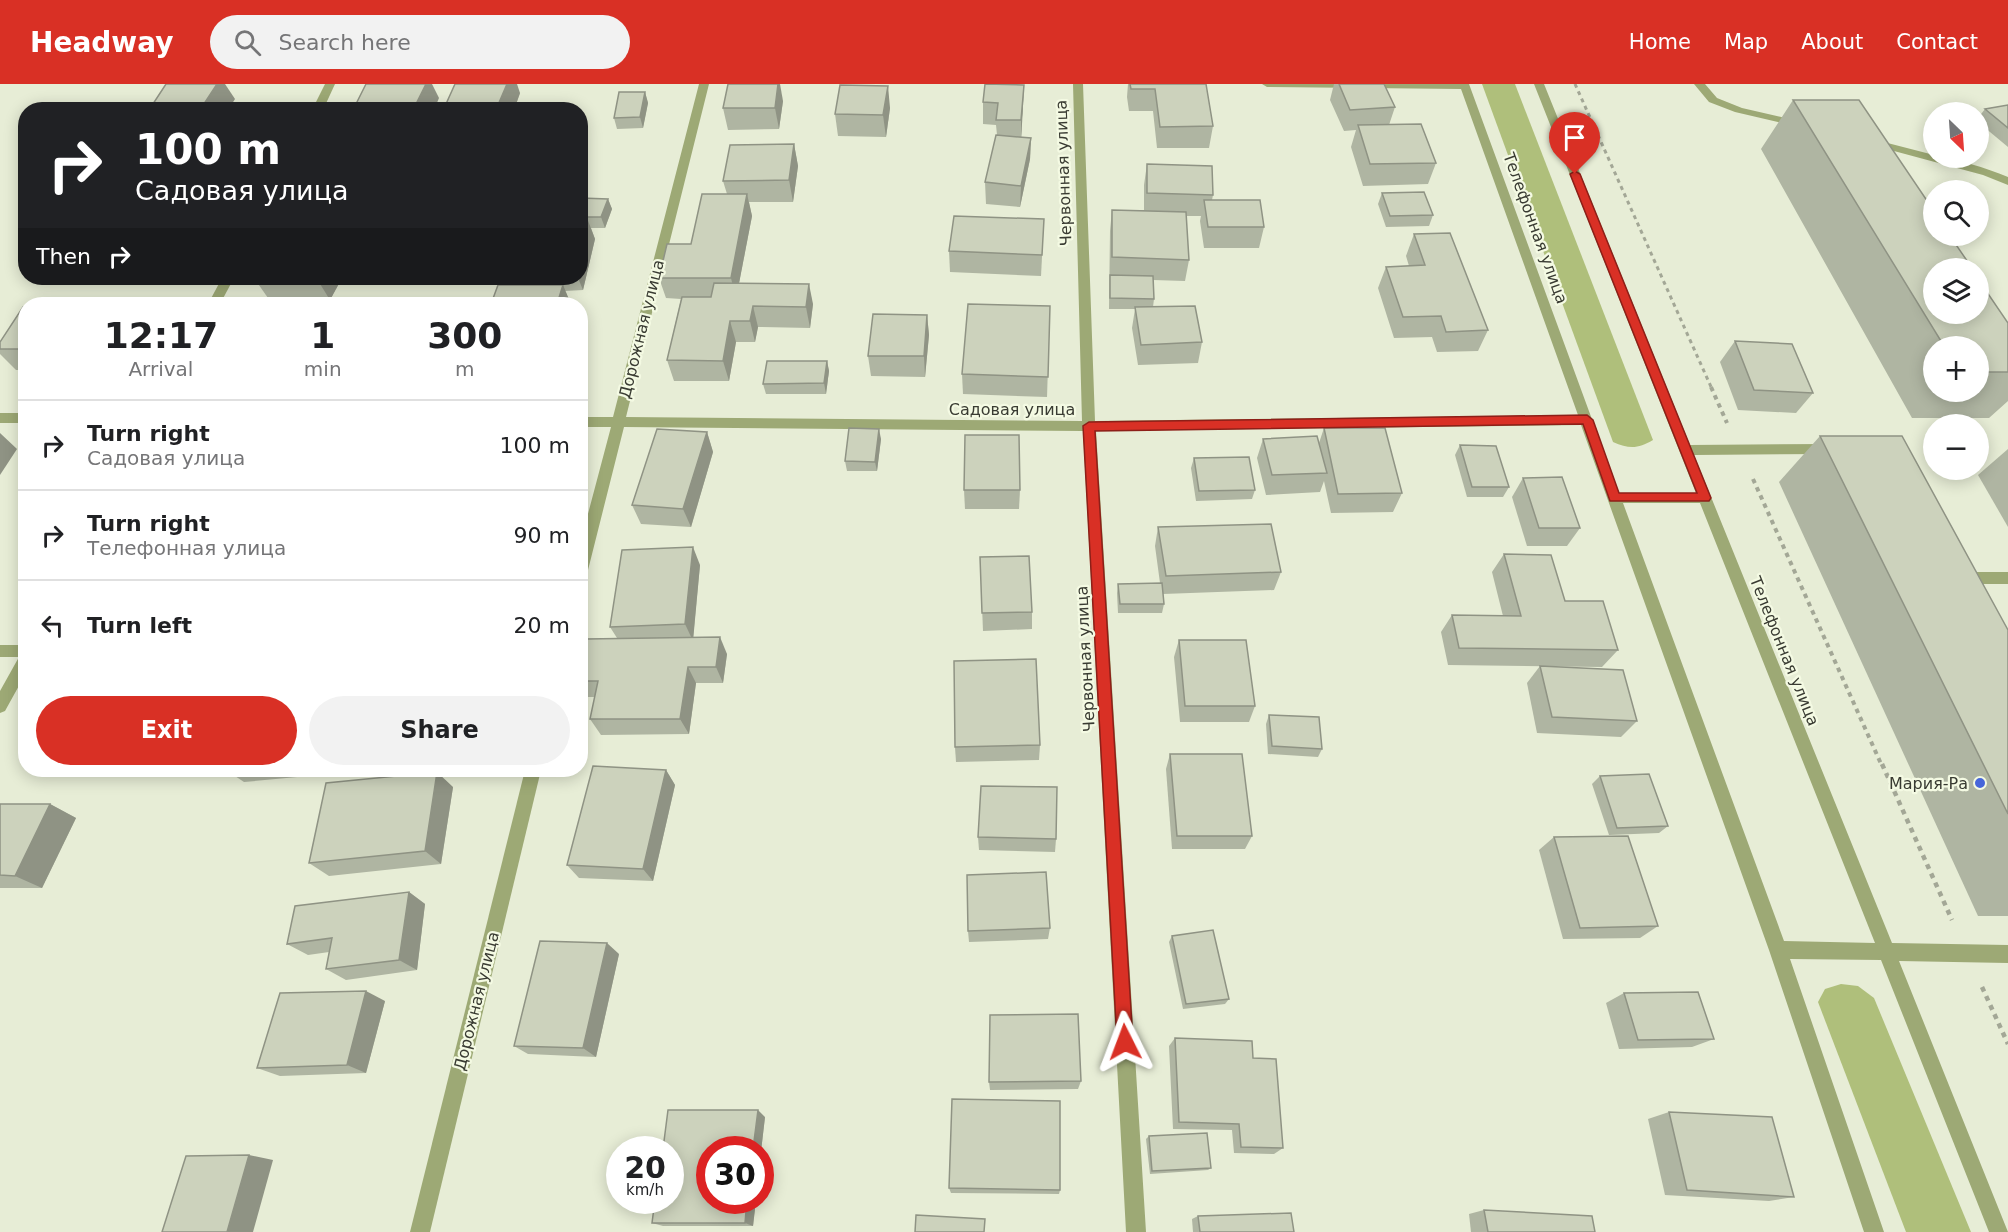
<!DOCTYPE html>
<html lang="en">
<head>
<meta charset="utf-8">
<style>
  body { margin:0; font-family:"DejaVu Sans",sans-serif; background:#f2f2f2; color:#202124; height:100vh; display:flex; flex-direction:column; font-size:22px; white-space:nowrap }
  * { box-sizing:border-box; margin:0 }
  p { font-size:20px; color:#757577 }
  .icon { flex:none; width:33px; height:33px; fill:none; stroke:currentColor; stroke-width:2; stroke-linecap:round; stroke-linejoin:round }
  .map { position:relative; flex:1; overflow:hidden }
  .details { position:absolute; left:18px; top:213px; width:570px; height:480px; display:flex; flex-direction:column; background:#fff; border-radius:24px; box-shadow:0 3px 15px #0003 }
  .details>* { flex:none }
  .banner { position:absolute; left:18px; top:18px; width:570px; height:183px; border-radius:24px; box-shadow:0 3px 15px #0003; background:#202124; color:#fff; overflow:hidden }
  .needle { width:39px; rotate:155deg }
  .controls { position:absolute; left:1923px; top:18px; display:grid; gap:12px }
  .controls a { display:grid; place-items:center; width:66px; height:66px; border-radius:50%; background:#fff; box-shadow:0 3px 15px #0003; font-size:30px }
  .speed { position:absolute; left:606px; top:1052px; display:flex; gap:12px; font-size:30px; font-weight:700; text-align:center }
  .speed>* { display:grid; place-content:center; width:78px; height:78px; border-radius:50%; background:#fff; box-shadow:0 3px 15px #0003; line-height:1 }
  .speed small { font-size:15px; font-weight:400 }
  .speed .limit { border:9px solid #d22; background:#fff; color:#111 }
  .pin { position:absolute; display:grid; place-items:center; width:51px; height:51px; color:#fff; margin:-62px -26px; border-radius:50% 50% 50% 0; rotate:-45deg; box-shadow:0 0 6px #0007 }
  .pin .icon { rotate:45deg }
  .me { position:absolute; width:66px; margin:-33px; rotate:357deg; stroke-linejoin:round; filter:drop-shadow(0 0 4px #0008) }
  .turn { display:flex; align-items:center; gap:21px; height:126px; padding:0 18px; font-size:27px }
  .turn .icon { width:78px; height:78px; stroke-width:2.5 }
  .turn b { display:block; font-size:42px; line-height:51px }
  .then { display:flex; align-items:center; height:57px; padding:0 18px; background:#0003; gap:12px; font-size:22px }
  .eta { display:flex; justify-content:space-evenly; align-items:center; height:102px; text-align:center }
  .eta b { font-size:36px; font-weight:700; line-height:42px }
  .primary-button { display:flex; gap:12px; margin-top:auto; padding:12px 18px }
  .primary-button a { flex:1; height:69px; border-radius:36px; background:#d93025; color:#fff; font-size:24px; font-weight:700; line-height:69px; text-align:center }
  .primary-button a+a { background:#f2f2f2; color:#202124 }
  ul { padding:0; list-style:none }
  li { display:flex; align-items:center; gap:18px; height:90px; padding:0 18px; border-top:2px solid #e0e0e0 }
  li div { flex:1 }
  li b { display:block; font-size:22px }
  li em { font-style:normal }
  header { display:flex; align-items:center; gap:36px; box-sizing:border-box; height:84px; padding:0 30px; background:#d93025; color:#fff }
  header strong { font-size:28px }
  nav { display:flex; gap:33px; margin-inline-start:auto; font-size:21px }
  .search { width:420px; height:54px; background:#f2f2f2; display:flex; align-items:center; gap:15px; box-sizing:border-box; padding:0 21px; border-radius:33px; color:#757577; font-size:22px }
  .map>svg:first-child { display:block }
  .green { fill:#afbf7b }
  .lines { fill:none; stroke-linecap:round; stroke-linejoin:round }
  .path-far2 { stroke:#a3a796; stroke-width:3; stroke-dasharray:4 4; stroke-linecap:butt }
  .path-far1 { stroke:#a3a796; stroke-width:4; stroke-dasharray:4.5 4.5; stroke-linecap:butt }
  .path { stroke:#a3a796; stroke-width:4.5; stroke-dasharray:5 5; stroke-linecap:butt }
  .minor { fill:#9da975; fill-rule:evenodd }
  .wall { fill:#afb5a2; fill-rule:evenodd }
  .shaded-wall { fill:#8f9384 }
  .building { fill:#ccd2bc; stroke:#8f9384; stroke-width:1.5 }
  .route { fill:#d93025; stroke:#8d1f18; stroke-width:1.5 }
  .poi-dot { fill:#4766da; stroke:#f4fae3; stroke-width:2 }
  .labels { text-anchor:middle; stroke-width:4.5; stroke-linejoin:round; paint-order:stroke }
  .street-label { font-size:16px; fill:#393b32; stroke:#f4fae3 }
  .poi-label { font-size:16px; fill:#393b32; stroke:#f4fae3; text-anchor:end }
</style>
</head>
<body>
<header>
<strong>Headway</strong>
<div class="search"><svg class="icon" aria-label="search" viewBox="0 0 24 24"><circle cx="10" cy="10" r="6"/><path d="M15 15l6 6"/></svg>Search here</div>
<nav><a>Home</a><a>Map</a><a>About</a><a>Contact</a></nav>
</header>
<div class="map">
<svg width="2008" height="1148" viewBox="0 0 2008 1148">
  <rect width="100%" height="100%" fill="#e7edd6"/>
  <g class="green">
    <path d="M1482,0h33l138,356c-15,9 -24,9 -40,2z"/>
    <path d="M1841,900l17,2 16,12 97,234h-65l-88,-230 7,-13z"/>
  </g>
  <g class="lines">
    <path class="path-far2" d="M1575,0l137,305"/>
    <g class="path-far1">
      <path d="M1711,303l16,36"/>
      <path d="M1753,395l129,287"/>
    </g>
    <g class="path">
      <path d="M1882,680l70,156"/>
      <path d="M1982,903l26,57"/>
    </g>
    <g class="minor">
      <path d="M325,0h10l-12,26h-11z"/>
      <path d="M699,0h10l-83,333 456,4 -9,-337h10l12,337 483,-6 -117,-326 -194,-2 -5,-3h207l150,409h77l-162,-409h10l146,361 138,-1 7,5 -7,5 -134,1 198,488 116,2v18l-109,-2 109,271h-19l-108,-272 -91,-1 94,273h-20l-95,-282 -188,-525 -485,6 50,801h-20l-43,-801 -459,-4 -37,147 -7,6v-36l31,-117h-31v-10h33zM1623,419h77l175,440 -91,-2z"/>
      <path d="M1694,0h11l12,14 25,10 61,14 1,2 -5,3 -64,-15 -26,-10z"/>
      <path d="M1872,55l62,16v3c24,0 51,10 74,19v8l-25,-10 -115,-31v-4z"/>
      <path d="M222,194h12l-14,26h-12z"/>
      <rect x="0" y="329" width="26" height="10"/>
      <path d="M1960,488h48v12h-48l-5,-2 -2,-4 2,-4z"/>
      <path d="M0,561h26v28l-21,38 -5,2v-22l19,-34h-19z"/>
      <path d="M525,686h16l-111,462h-20z"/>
    </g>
  </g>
  <g class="wall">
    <path d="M1128,0h78l7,42 -4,22h-52l-4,-37h-24l-2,-14z"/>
    <path d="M1334,0h50l11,23 -6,18 47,38 -8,21 -65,2 -12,-39 5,-17 -12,1 -14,-31z"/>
    <path d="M1024,1l-3,52 10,1 -1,21 -10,48 -34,-3 -1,-22 12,-47 -1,-10 -13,-1v-22z"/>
    <path d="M645,8l3,11 -5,25 -26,1 -3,-11z"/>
    <path d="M520,9l-6,17h-66l-2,-6z"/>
    <path d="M1793,16l215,223v78l-19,17h-77l-151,-269zM1934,262h44v46h-44z"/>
    <path d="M783,17l-4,28 -51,1 -5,-22z"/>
    <path d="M2008,21v42l-30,-25v-4l7,-9z"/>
    <path d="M890,24l-4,29 -48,-1 -3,-22z"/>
    <path d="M794,60l4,22 -5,36h-44l3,14 -13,67 74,21 -3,24 -52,-1 -3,15h-19l-7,39h-55l-7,-21 14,-61 -15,-1 -7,-20 32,-34 36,-50 -4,-13z"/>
    <path d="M1147,80l66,31 -1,5 52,27 -5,21h-55l-4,-27 1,-5h-15l3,44 -4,21 -32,-1 1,19 -1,8 49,35 -4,21 -60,2 -6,-37 3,-19h-26l1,-78 2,-21h32v-25z"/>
    <path d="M1382,109l51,22 -4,11 -43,1 -8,-23z"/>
    <path d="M580,114l28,1 4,10 -7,19h-14l4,11 -12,51 -18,1 6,13h-80l25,-19 -4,-7h68z"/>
    <path d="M1044,135l-3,57 -91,-4 -1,-21z"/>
    <path d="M1414,150l74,96 -10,21 -41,1 -5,-15 -38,1 -16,-50 8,-21 23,-1 -3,-10z"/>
    <path d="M254,194h88l-12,22 -62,-2z"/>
    <path d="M1050,222l-3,91 -84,-3 -1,-20z"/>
    <path d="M26,223v63h-10l-16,-16v-12z"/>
    <path d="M927,231l2,20 -4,42 -54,-1 -3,-20z"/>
    <path d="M1735,257l78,52 -17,20 -58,-3 -18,-48z"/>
    <path d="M827,277l2,10 -3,23h-60l-3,-10z"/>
    <path d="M1324,344l78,65 -9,19 -62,1 -7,-32 -4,11 -54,3 -9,-37 6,-19 56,4z"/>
    <path d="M707,348l6,20 -22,75 -50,-3 -9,-19z"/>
    <path d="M1820,352l188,194v286h-30l-199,-434z"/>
    <path d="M881,355l-4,32h-30l-2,-10z"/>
    <path d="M1460,361l49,42 -6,10h-36l-12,-42z"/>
    <path d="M2008,365v78l-30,-52z"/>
    <path d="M1194,374l61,32 -3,9 -56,2 -5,-33z"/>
    <path d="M1523,394l57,50 -13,18h-40l-15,-49z"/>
    <path d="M964,406h56l-1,19h-54z"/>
    <path d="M1158,443l123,45 -7,18 -111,4 1,10 -2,9h-44l-1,-20 1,-9 42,-1 -5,-37z"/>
    <path d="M1504,470l61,47 53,49 -16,17 -154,-2 -7,-33 11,-17 51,1 -11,-44z"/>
    <path d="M980,473l52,55v17l-49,2z"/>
    <path d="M700,481l-7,73 34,16 -4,29h-27l-7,51 -88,1 -11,-16 5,-22h-7l-8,-10v-23l37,-26 -7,-11z"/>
    <path d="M1179,556l76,66 -6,16h-69l-6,-65z"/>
    <path d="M1540,582l97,55 -16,16 -84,-4 -10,-50z"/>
    <path d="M1269,631l53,34 -4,8 -50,-3 -2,-30z"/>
    <path d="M1040,661l-1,15 -83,2 -1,-15z"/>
    <path d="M1170,670l82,82 -7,13h-73l-6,-80z"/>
    <path d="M226,686h84l-2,6 -64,6z"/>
    <path d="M666,686l9,15 -22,96 -74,-3 -12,-13z"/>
    <path d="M1600,692l68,50 -9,7 -50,2 -17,-51z"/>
    <path d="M453,703l-12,77 -112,12 -20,-13z"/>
    <path d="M0,720h50l26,14 -34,70h-42z"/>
    <path d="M978,753l78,2 -1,13 -76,-2z"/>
    <path d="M1554,753l104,89 -18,12 -77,1 -24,-89z"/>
    <path d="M409,808l16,12 -8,66 -71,10 -20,-11 3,-17 -21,3 -21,-11z"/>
    <path d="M1050,844l-2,11 -79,3 -1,-11z"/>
    <path d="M1172,852l57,63 -4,5 -42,5 -14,-67z"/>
    <path d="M619,870l-23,103 -68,-3 -14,-8z"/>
    <path d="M1624,909l90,46 -22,8 -73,2 -13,-46z"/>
    <path d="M385,917l-19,72 -86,3 -23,-8z"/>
    <path d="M1175,954l78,20 30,90 -9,6 -40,-1 -2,-23 -59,-1 -4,-83z"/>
    <path d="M1081,997l-3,8 -88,1 -1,-8z"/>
    <path d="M1669,1028l125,85 -25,4 -104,-6 -17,-76z"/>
    <path d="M765,1033l-5,43v-11l-50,51h46l-3,26h-90l-11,-3z"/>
    <path d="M1149,1052l62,32 -3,2 -58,4 -4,-35z"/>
    <path d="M949,1104l111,2 -1,4 -108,-1z"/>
    <path d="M1484,1126l111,22h-124l-2,-18z"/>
    <path d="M1198,1132l96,16h-101l-1,-13z"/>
  </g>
  <g class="shaded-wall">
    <path d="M217,0h8l10,15 -7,11h-28z"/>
    <path d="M426,0h6l7,14 -5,12h-21z"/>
    <path d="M507,0h10l3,9 -6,17h-14l-2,-5z"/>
    <path d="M778,0h2l3,17 -4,28 -4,-21z"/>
    <path d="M1024,1l-1,21 -2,36v-22z"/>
    <path d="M888,2l2,22 -4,29 -3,-22z"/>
    <path d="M645,8l3,11 -5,25 -3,-11z"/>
    <path d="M1031,54l-1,21 -10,48 1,-21z"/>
    <path d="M794,60l4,22 -5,36 -4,-22z"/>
    <path d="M747,110l5,22 -16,83 -5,-21z"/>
    <path d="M608,115l4,10 -7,19 -4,-11z"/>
    <path d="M587,134l8,21 -12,51 -5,-12h2v-32z"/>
    <path d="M317,194h25l-12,22 -13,-21z"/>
    <path d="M809,200l4,20 -3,24 -4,-21z"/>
    <path d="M563,201l8,19h-14z"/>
    <path d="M753,222l5,21 -3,15 -5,-21z"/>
    <path d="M927,231l2,20 -4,42 -1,-21z"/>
    <path d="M730,237l6,21 -7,39 -6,-20z"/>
    <path d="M827,277l2,10 -3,23 -2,-11z"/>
    <path d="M879,345l2,10 -4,32 -2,-9z"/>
    <path d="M707,348l6,20 -22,75 -8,-18z"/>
    <path d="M0,349l17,16 -17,26z"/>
    <path d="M693,463l7,18 -7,76 -8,-17z"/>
    <path d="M720,553l7,17 -4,29 -7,-16z"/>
    <path d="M688,583l8,16 -7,51 -9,-15z"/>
    <path d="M300,686h10l-2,6z"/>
    <path d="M666,686l9,15 -22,96 -10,-12z"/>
    <path d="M437,688l16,15 -12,77 -16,-13z"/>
    <path d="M50,720l26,14 -34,70 -27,-12z"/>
    <path d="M409,808l16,12 -8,66 -18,-10z"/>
    <path d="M607,859l12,11 -23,103 -13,-9z"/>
    <path d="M366,907l19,10 -19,72 -19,-8z"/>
    <path d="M758,1026l7,7 -5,43v-11h-7z"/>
    <path d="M249,1071l24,5 -20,72h-26z"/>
    <path d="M747,1116h9l-3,26 -8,-3z"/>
  </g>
  <g class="building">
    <path d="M166,0h51l-17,26h-51z"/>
    <path d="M366,0h60l-13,26h-60z"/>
    <path d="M455,0h52l-9,21 -52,-1z"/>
    <path d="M728,0h50l-3,24h-52z"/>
    <path d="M985,0l39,1 -3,35h-25l2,-17 -15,-1z"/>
    <path d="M1130,0h76l7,42 -53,1 -5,-38h-24z"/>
    <path d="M1339,0h45l11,23 -45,3z"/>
    <path d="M840,1l48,1 -5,29 -48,-1z"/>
    <path d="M619,8h26l-5,25 -26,1z"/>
    <path d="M1793,16h66l75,111v25h16l22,32h-38v46h44v-35l30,44v49h-30v-26h-34z"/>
    <path d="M2008,21v23l-23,-19z"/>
    <path d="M1421,40l15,39 -66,1 -12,-39z"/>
    <path d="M996,51l35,3 -10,48 -36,-4z"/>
    <path d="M794,60l-5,36 -66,1 7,-36z"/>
    <path d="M1147,80l65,2 1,29 -66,-2z"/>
    <path d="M1424,108l9,23 -43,1 -8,-23z"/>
    <path d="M702,110h45l-16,84h-72l8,-34h24z"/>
    <path d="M580,114l28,1 -7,18h-21z"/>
    <path d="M1204,116h56l4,27h-56z"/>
    <path d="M1112,126l74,2 3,48 -77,-3z"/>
    <path d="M954,132l90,3 -2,36 -93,-4z"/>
    <path d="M580,134h7l-7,28z"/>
    <path d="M1450,149l38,97 -42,2 -5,-16 -38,1 -17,-50 39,-2 -11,-31z"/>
    <path d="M1110,191l43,1 1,23 -44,-1z"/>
    <path d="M275,194h42v1z"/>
    <path d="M714,199l95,1 -3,23 -53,-1 -3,15h-20l-7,40 -56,-1 15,-63h29z"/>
    <path d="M498,201h65l-6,19h-66z"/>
    <path d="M968,220l82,2 -2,71 -86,-3z"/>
    <path d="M1195,222l7,36 -61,3 -6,-38z"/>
    <path d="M23,223h3v42h-26v-7z"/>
    <path d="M873,230l54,1 -3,41h-56z"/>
    <path d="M1735,257l57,3 21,49 -59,-3z"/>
    <path d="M767,277h60l-3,22 -61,1z"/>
    <path d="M849,344l30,1 -4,33 -30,-1z"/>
    <path d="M1324,344h61l17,65 -64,1z"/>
    <path d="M657,345l50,3 -24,77 -51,-4z"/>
    <path d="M965,351h54l1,55h-56z"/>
    <path d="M1317,352l10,37 -55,2 -9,-36z"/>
    <path d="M1820,352h82l106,194v184z"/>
    <path d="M1460,361l36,1 13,41h-37z"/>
    <path d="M1249,373l6,33 -56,1 -5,-33z"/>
    <path d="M1562,393l18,51h-41l-16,-50z"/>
    <path d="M1271,440l10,48 -115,4 -8,-49z"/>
    <path d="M693,463l-8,77 -75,3 12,-77z"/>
    <path d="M1504,470l47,1 14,46h38l15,49 -159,-2 -7,-33 69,1z"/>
    <path d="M1029,472l3,56 -50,1 -2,-56z"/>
    <path d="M1162,499l2,21h-44l-2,-20z"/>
    <path d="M720,553l-4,30h-28l-8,52h-90l8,-38h-18v-17l6,-25z"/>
    <path d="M1179,556h67l9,66h-70z"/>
    <path d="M1036,575l4,86 -85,2 -1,-86z"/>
    <path d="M1540,582l83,4 14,51 -85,-4z"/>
    <path d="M1269,631l50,2 3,32 -50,-3z"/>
    <path d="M26,650v8h-5z"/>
    <path d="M1170,670h72l10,82h-75z"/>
    <path d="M593,682l73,4 -23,99 -76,-4z"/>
    <path d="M437,688l-12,79 -116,12 17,-80z"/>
    <path d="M1649,690l19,52 -51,2 -17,-52z"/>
    <path d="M981,702l76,1 -1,52 -78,-2z"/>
    <path d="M0,720h50l-35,72 -15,-1z"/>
    <path d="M1628,752l30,90 -78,2 -26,-91z"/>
    <path d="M1046,788l4,56 -82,3 -1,-56z"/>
    <path d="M409,808l-10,68 -73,9 6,-31 -45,6 8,-38z"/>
    <path d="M1213,846l16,69 -43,5 -14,-68z"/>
    <path d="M540,857l67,2 -24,105 -69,-2z"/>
    <path d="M366,907l-19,74 -90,3 23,-75z"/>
    <path d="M1698,908l16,47 -76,1 -14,-47z"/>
    <path d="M1078,930l3,67 -92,1 1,-67z"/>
    <path d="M1175,954l77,3 1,17 23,1 7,89 -42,-1 -2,-23 -60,-2z"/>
    <path d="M952,1015l108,2v89l-111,-2z"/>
    <path d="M668,1026h90l-5,39h-43v51h37l-2,23h-93l3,-23h15v-51h-7z"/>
    <path d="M1669,1028l103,5 22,80 -107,-7z"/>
    <path d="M1207,1049l4,35 -59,3 -3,-35z"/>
    <path d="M249,1071l-22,77h-65l24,-76z"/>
    <path d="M1484,1126l108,6 3,16h-107z"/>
    <path d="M1291,1129l3,19h-94l-2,-16z"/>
    <path d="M916,1131l69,4 -1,13h-69z"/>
  </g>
  <path class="route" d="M1575,87l5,3 131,324 -2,3h-99l-27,-77 -488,7 38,611 -2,6 -6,3 -6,-3 -2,-6 -34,-616 6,-4 498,-7 6,5 26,73h78l-127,-319z"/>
  <circle class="poi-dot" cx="1980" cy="699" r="6"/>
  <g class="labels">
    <g class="street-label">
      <text transform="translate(1063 89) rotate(-92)" y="6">Червонная улица</text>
      <text transform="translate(1536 144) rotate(70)" y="6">Телефонная улица</text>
      <text transform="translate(641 245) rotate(-76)" y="6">Дорожная улица</text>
      <text x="1012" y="331">Садовая улица</text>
      <text transform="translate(1785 567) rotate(68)" y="6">Телефонная улица</text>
      <text transform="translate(1085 575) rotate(-93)" y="6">Червонная улица</text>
      <text transform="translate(476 917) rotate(-76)" y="6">Дорожная улица</text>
    </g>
    <g class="poi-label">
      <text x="1968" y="705">Мария-Ра</text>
    </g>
  </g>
</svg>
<div class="controls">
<a><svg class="needle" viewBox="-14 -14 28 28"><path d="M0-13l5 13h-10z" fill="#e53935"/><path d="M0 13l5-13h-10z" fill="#757577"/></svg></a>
<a><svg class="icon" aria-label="search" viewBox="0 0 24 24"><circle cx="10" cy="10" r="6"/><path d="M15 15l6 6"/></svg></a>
<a><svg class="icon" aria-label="layers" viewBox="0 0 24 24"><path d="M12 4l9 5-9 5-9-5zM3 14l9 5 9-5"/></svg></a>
<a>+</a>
<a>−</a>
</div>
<div class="speed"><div>20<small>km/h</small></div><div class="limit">30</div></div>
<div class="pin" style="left:1575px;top:90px;background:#d93025"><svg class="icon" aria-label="arrive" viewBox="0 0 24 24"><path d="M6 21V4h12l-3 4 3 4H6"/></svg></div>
<svg class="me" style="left:1125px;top:958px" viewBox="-20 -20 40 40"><path d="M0-17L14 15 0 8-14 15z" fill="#d93025" stroke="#fff" stroke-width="4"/></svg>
<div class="banner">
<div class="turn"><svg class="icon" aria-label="right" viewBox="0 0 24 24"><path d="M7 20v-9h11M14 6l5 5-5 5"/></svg><div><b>100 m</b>Садовая улица</div></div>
<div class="then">Then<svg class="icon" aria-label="right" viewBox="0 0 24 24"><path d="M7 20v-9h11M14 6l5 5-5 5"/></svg></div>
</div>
<section class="details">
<div class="eta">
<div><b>12:17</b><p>Arrival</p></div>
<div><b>1</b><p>min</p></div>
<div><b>300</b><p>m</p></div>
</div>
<ul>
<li><svg class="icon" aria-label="right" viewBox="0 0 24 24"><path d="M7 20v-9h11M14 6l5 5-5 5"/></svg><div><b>Turn right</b><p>Садовая улица</p></div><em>100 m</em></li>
<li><svg class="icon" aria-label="right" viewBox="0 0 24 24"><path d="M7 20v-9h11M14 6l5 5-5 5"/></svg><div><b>Turn right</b><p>Телефонная улица</p></div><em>90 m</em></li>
<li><svg class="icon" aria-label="left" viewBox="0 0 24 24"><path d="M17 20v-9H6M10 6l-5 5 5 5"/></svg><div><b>Turn left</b></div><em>20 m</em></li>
</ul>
<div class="primary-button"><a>Exit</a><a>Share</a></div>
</section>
</div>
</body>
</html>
